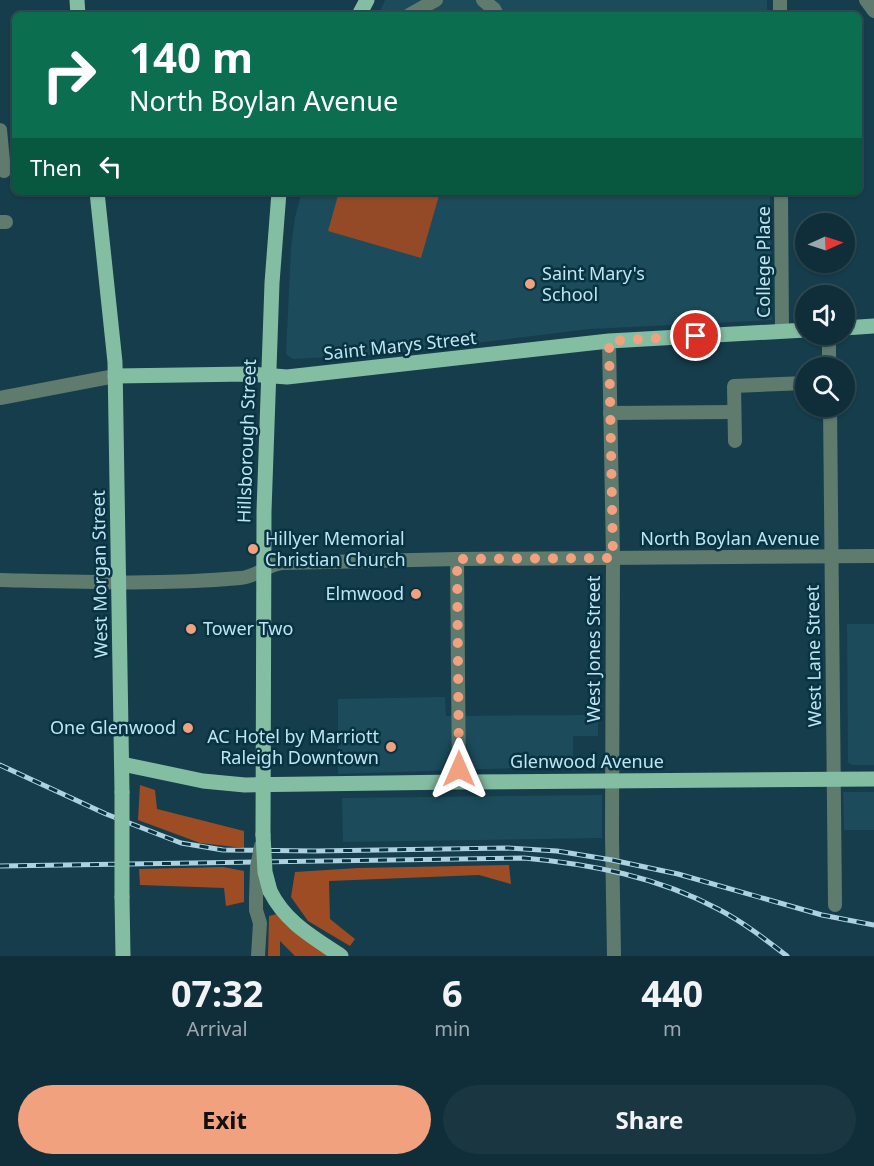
<!DOCTYPE html>
<html lang="en">
<head>
<meta charset="utf-8">
<style>
  body { margin:0; font-family:"Noto Sans",sans-serif; background:#193641; color:#f1f3f6; height:100vh; display:flex; flex-direction:column; font-size:22px; white-space:nowrap }
  * { box-sizing:border-box; margin:0 }
  p { font-size:20px; color:#9ca8ae }
  .icon { flex:none; width:33px; height:33px; fill:none; stroke:currentColor; stroke-width:2; stroke-linecap:round; stroke-linejoin:round }
  .map { position:relative; height:956px; overflow:hidden }
  .side { display:flex; flex-direction:column; background:#102e39; flex:1 }
  .side>* { flex:none }
  .banner { position:absolute; left:12px; top:12px; width:850px; height:183px; border-radius:9px; box-shadow:0 2px 4px #0004,0 0 0 2px #304a53; background:#0b6e4f; color:#fff; overflow:hidden }
  .needle { width:39px; rotate:87deg }
  .buttons { position:absolute; left:795px; top:213px; display:grid; gap:12px }
  .buttons a { display:grid; place-items:center; width:60px; height:60px; border-radius:50%; background:#102e39; box-shadow:0 2px 4px #0004,0 0 0 2px #304a53; font-size:30px }
  .pin { position:absolute; display:grid; place-items:center; width:51px; height:51px; color:#fff; margin:-26px; border:3px solid #fff; border-radius:50%; box-shadow:0 2px 6px #0007 }
  .me { position:absolute; width:66px; margin:-33px; rotate:0deg; stroke-linejoin:round; filter:drop-shadow(0 0 4px #0008) }
  .turn { display:flex; align-items:center; gap:21px; height:126px; padding:0 18px; font-size:27px }
  .turn .icon { width:78px; height:78px; stroke-width:2.5 }
  .turn b { display:block; font-size:42px; line-height:51px }
  .then { display:flex; align-items:center; height:57px; padding:0 18px; background:#0003; gap:12px; font-size:22px }
  .eta { display:flex; justify-content:space-evenly; align-items:center; height:102px; text-align:center }
  .eta b { font-size:36px; font-weight:700; line-height:42px }
  .primary-button { display:flex; gap:12px; margin-top:auto; padding:12px 18px }
  .primary-button a { flex:1; height:69px; border-radius:36px; background:#f1a17d; color:#111; font-size:24px; font-weight:700; line-height:69px; text-align:center }
  .primary-button a+a { background:#193641; color:#f1f3f6 }
  .map>svg:first-child { display:block }
  .built { fill:#1c4b5b }
  .green { fill:#954a27 }
  .forest { fill:#9e4c24 }
  .lines { fill:none; stroke-linecap:round; stroke-linejoin:round }
  .minor { stroke:#5f7b6e; stroke-width:14 }
  .major { stroke:#83bea3; stroke-width:15 }
  .rail-casing { stroke:#add1e0; stroke-width:5 }
  .rail { stroke:#083341; stroke-width:3; stroke-dasharray:9; stroke-linecap:butt }
  .minor-bridge { stroke:#5f7b6e; stroke-width:14 }
  .major-bridge { stroke:#83bea3; stroke-width:15 }
  .route { stroke:#f1a17d; stroke-width:10; stroke-dasharray:0 18 }
  .poi-dot { fill:#f1a17d; stroke:#083341; stroke-width:2 }
  .labels { text-anchor:middle; stroke-width:5; stroke-linejoin:round; paint-order:stroke }
  .street-label { font-size:18px; fill:#c0e4f3; stroke:#083341 }
  .poi-label { font-size:18px; fill:#c0e4f3; stroke:#083341; text-anchor:start }
</style>
</head>
<body>
<div class="map">
<svg width="874" height="956" viewBox="0 0 874 956">
  <rect width="100%" height="100%" fill="#153d4c"/>
  <g class="built">
    <path d="M385,0h382v15h-389z"/>
    <path d="M302,192h468l2,128 -182,9 -203,25 -94,5 -7,-5 5,-106 4,-31z"/>
    <path d="M847,624h27v141h-21l-5,-2z"/>
    <path d="M445,697l1,19 152,-1v21h-25v30l-235,8v-75z"/>
    <path d="M843,792h31v38h-30z"/>
    <path d="M602,795v43l-259,4 -1,-44z"/>
  </g>
  <path class="green" d="M339,192h101l-19,66 -93,-27z"/>
  <g class="forest">
    <path d="M140,785l15,5 2,19 87,22v17l-44,-5 -62,-23z"/>
    <path d="M509,865l2,19 -32,-9 -150,6 1,38 25,20 -5,7 -42,-25 -17,-24 4,-25 63,-4z"/>
    <path d="M223,867l21,4v31l-18,4 -2,-18 -84,-3 -1,-16z"/>
    <path d="M277,914l53,42h-35l-15,-15v15h-12l1,-40z"/>
  </g>
  <g class="lines">
    <g class="minor">
      <path d="M483,0l11,9 3,6"/>
      <path d="M780,0v15"/>
      <path d="M866,0l8,11"/>
      <path d="M409,15l27,-15"/>
      <path d="M0,130l4,41"/>
      <path d="M781,192l1,139"/>
      <path d="M0,222h6"/>
      <path d="M829,334v34"/>
      <path d="M609,341l4,217 -1,278 2,120"/>
      <path d="M0,398l115,-22"/>
      <path d="M830,406l5,499"/>
      <path d="M610,413l124,-1"/>
      <path d="M735,441l-1,-55 72,-3"/>
      <path d="M457,559l2,223"/>
      <path d="M0,580c80,2 160,5 240,-2 17,-1 27,-14 43,-15l174,-4 417,-3"/>
      <path d="M256,898v12l4,13 -2,33"/>
    </g>
    <g class="major">
      <path d="M77,0l1,15"/>
      <path d="M359,15l8,-15"/>
      <path d="M97,192l18,170 7,430"/>
      <path d="M844,328l30,-2"/>
      <path d="M115,376l134,-2 38,3 322,-36 197,-11"/>
      <path d="M122,764l81,17 42,4 214,-3 415,-3"/>
      <path d="M263,835l1,-324 8,-228 7,-91"/>
      <path d="M270,891c16,32 43,46 71,65"/>
      <path d="M122,897l1,59"/>
    </g>
    <defs>
      <g id="rail">
        <path d="M0,765l106,49 75,29 42,7 92,1 193,-3 49,3 55,9 66,14 144,41 52,10"/>
        <path d="M0,866l524,-8c67,6 134,19 194,51 25,13 47,30 69,47"/>
      </g>
    </defs>
    <use href="#rail" class="rail-casing"/>
    <use href="#rail" class="rail"/>
    <path class="minor-bridge" d="M256,898l1,-31 4,-21"/>
    <g class="major-bridge">
      <path d="M122,792v105"/>
      <path d="M263,835l2,37 5,19"/>
    </g>
  </g>
  <g class="lines">
    <path class="route" d="M459,769l-2,-210 156,-1 -4,-217 87,-5"/>
  </g>
  <g class="poi-dot">
    <circle cx="530" cy="284" r="6"/>
    <circle cx="253" cy="549" r="6"/>
    <circle cx="416" cy="594" r="6"/>
    <circle cx="191" cy="629" r="6"/>
    <circle cx="188" cy="728" r="6"/>
    <circle cx="391" cy="747" r="6"/>
  </g>
  <g class="labels">
    <g class="street-label">
      <text transform="translate(764 262) rotate(-90)" y="6">College Place</text>
      <text transform="translate(400 346) rotate(-6)" y="6">Saint Marys Street</text>
      <text transform="translate(247 441) rotate(-88)" y="6">Hillsborough Street</text>
      <text x="730" y="545">North Boylan Avenue</text>
      <text transform="translate(100 574) rotate(-91)" y="6">West Morgan Street</text>
      <text transform="translate(594 649) rotate(-90)" y="6">West Jones Street</text>
      <text transform="translate(814 656) rotate(-91)" y="6">West Lane Street</text>
      <text x="587" y="768">Glenwood Avenue</text>
    </g>
    <g class="poi-label">
      <text x="542" y="280">Saint Mary's<tspan x="542" dy="21">School</tspan></text>
      <text x="265" y="545">Hillyer Memorial<tspan x="265" dy="21">Christian Church</tspan></text>
      <text x="404" y="600" text-anchor="end">Elmwood</text>
      <text x="203" y="635">Tower Two</text>
      <text x="176" y="734" text-anchor="end">One Glenwood</text>
      <text x="379" y="743" text-anchor="end">AC Hotel by Marriott<tspan x="379" dy="21">Raleigh Downtown</tspan></text>
    </g>
  </g>
</svg>
<div class="buttons">
<a><svg class="needle" viewBox="-14 -14 28 28"><path d="M0-13l5 13h-10z" fill="#e53935"/><path d="M0 13l5-13h-10z" fill="#9ca8ae"/></svg></a>
<a><svg class="icon" aria-label="sound" viewBox="0 0 24 24"><path d="M4 9h4l5-4v14l-5-4H4zM17 9q2 3 0 6"/></svg></a>
<a><svg class="icon" aria-label="search" viewBox="0 0 24 24"><circle cx="10" cy="10" r="6"/><path d="M15 15l6 6"/></svg></a>
</div>
<div class="pin" style="left:696px;top:336px;background:#d93025"><svg class="icon" aria-label="arrive" viewBox="0 0 24 24"><path d="M6 21V4h12l-3 4 3 4H6"/></svg></div>
<svg class="me" style="left:459px;top:769px" viewBox="-20 -20 40 40"><path d="M0-17L14 15 0 8-14 15z" fill="#f1a17d" stroke="#fff" stroke-width="4"/></svg>
<div class="banner">
<div class="turn"><svg class="icon" aria-label="right" viewBox="0 0 24 24"><path d="M7 20v-9h11M14 6l5 5-5 5"/></svg><div><b>140 m</b>North Boylan Avenue</div></div>
<div class="then">Then<svg class="icon" aria-label="left" viewBox="0 0 24 24"><path d="M17 20v-9H6M10 6l-5 5 5 5"/></svg></div>
</div>
</div>
<section class="side">
<div class="eta">
<div><b>07:32</b><p>Arrival</p></div>
<div><b>6</b><p>min</p></div>
<div><b>440</b><p>m</p></div>
</div>
<div class="primary-button"><a>Exit</a><a>Share</a></div>
</section>
</body>
</html>
